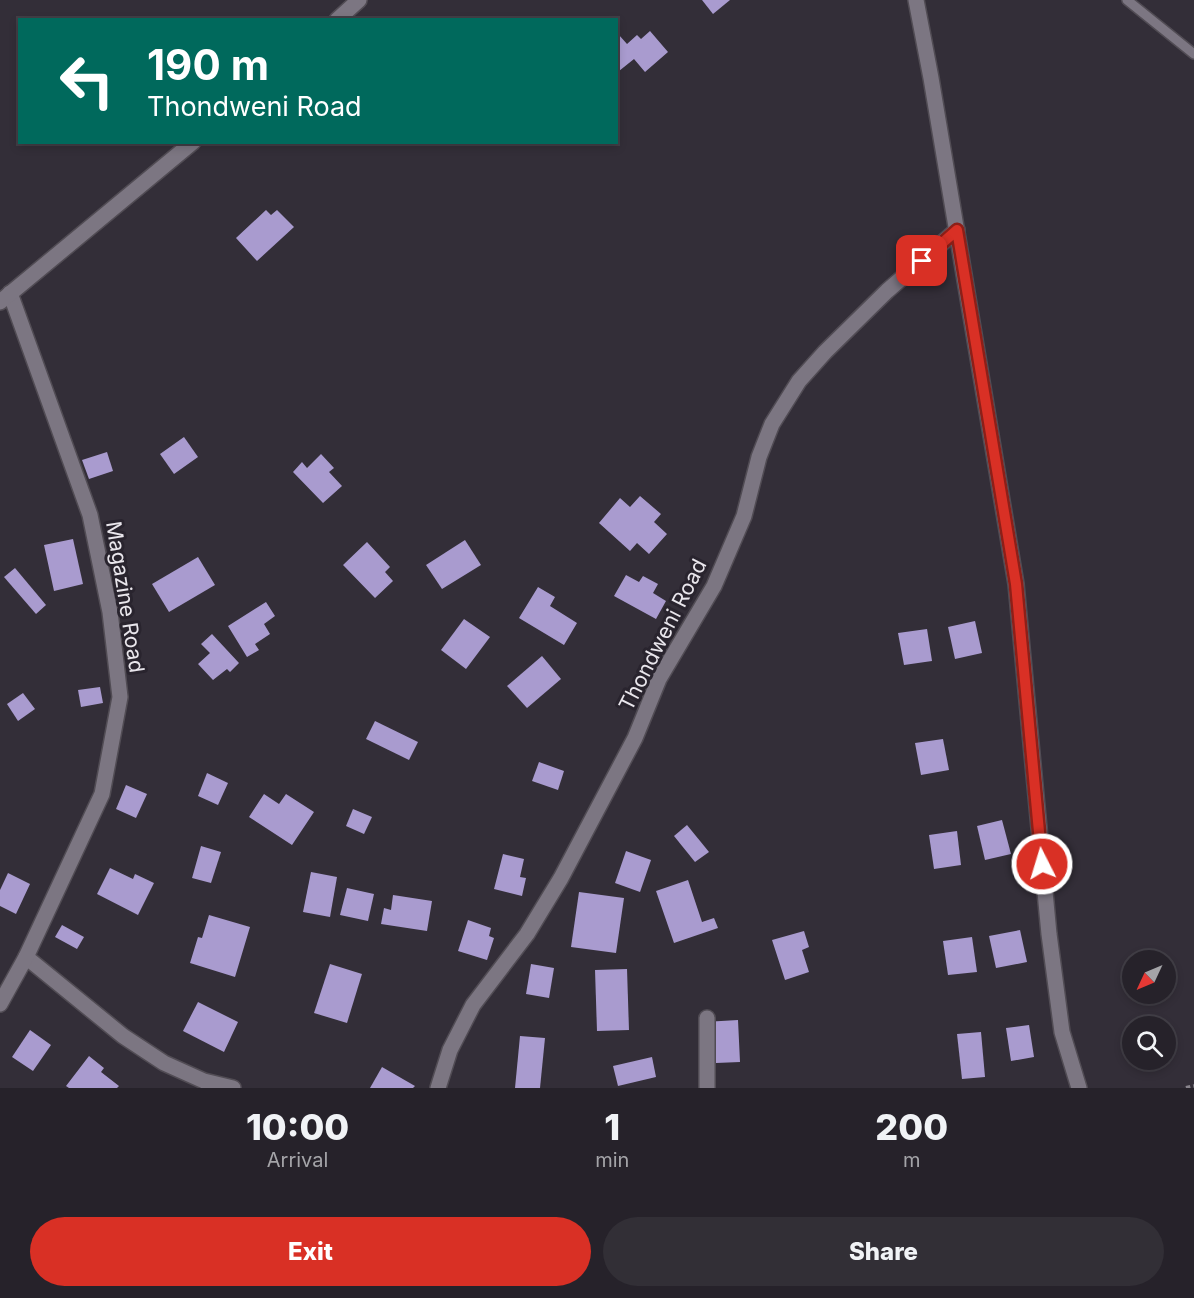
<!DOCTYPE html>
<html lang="en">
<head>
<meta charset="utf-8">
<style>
  body { margin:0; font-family:Inter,sans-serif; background:#322f36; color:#f1f3f6; height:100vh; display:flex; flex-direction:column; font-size:22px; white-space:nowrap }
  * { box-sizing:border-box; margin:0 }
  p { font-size:20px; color:#a4a4a8 }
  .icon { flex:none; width:33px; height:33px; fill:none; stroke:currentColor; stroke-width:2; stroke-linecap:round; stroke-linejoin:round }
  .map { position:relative; height:1088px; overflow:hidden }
  .details { display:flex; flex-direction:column; background:#26222a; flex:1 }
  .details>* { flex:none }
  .hud { position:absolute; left:18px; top:18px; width:600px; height:126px; border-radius:0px; box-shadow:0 3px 9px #0003,0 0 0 2px #423f47; background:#00695c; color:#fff; overflow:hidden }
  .needle { width:39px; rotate:226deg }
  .buttons { position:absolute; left:1122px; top:950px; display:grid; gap:12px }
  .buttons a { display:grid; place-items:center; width:54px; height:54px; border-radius:50%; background:#26222a; box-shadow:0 3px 9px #0003,0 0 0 2px #423f47; font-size:30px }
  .pin { position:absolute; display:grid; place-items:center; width:51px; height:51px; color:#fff; margin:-26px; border-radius:12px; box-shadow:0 3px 9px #0006 }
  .me { position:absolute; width:66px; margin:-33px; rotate:355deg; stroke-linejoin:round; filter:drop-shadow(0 0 4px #0008) }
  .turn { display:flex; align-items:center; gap:21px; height:126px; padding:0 30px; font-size:27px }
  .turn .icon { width:78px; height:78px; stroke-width:2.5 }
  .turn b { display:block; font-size:42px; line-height:51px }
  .eta { display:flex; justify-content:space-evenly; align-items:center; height:102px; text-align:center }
  .eta b { font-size:36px; font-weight:800; line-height:42px }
  .cta { display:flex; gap:12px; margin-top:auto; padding:12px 30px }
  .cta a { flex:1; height:69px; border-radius:36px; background:#d93025; color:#fff; font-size:24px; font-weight:800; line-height:69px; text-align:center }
  .cta a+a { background:#322f36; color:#f1f3f6 }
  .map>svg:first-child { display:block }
  .building { fill:#a99bcf }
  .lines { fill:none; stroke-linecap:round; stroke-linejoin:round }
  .service-casing { stroke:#514c54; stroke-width:12 }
  .minor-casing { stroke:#514c54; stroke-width:18 }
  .tertiary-casing { stroke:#514c54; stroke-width:18 }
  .path { stroke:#88848c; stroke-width:4; stroke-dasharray:4.5 3; stroke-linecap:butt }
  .service { stroke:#7c7682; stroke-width:9 }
  .minor { stroke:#7c7682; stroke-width:15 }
  .tertiary { stroke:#7c7682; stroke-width:15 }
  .route-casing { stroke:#8d1f18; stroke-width:15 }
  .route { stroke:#d93025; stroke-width:10 }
  .labels { text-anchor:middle; stroke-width:6; stroke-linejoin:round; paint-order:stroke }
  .street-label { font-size:21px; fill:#e9e6ec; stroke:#29242e }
</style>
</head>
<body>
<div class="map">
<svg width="1194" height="1088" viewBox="0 0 1194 1088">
  <rect width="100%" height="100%" fill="#332e38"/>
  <g class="building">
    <path d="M702,0h28l-17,14z"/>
    <path d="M650,31l18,21 -23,20 -11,-13 -15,12 -3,-3v-30l3,-3 8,9 10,-9 4,4z"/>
    <path d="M266,210l5,5 6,-5 17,17 -37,34 -21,-23z"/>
    <path d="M184,437l14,20 -24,17 -14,-20z"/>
    <path d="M107,452l6,19 -24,8 -7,-19z"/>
    <path d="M321,454l13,14 -5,4 13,14 -19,17 -30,-31 9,-10 5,6z"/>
    <path d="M640,496l21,18 -7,8 13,12 -18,20 -12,-11 -7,8 -31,-28 21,-25 10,9z"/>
    <path d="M73,539l10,45 -29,7 -10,-46z"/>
    <path d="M465,540l16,25 -39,24 -16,-24z"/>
    <path d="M367,542l23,25 -5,5 8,9 -18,17 -32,-33z"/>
    <path d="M198,557l17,28 -46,27 -17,-28z"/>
    <path d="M15,568l31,37 -10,9 -32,-37z"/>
    <path d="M626,575l13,7 4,-6 15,8 -5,9 13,8 -10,18 -42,-23z"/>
    <path d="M538,587l17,10 -5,9 27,17 -13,22 -45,-27z"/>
    <path d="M266,602l9,14 -11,8 6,10 -15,10 4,6 -12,7 -19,-31z"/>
    <path d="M464,619l26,18 -24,32 -25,-19z"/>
    <path d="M975,621l7,32 -27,6 -7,-32z"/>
    <path d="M927,629l5,32 -28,4 -6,-32z"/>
    <path d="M212,634l27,29 -9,9 -3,-3 -14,11 -15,-16 12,-11 -9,-9z"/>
    <path d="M542,656l19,23 -34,29 -20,-22z"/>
    <path d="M100,687l3,16 -22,4 -3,-17z"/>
    <path d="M23,693l12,16 -17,12 -11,-17z"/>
    <path d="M375,721l43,21 -9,18 -43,-21z"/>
    <path d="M943,739l6,31 -28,5 -6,-32z"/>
    <path d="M539,762l25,9 -6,19 -26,-9z"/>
    <path d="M207,773l21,10 -10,22 -20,-9z"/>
    <path d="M126,785l21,9 -11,24 -20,-9z"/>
    <path d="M264,794l15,10 7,-10 28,18 -22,33 -43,-28z"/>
    <path d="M353,809l19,8 -8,17 -18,-8z"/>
    <path d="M1002,820l9,34 -26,6 -8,-34z"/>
    <path d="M687,825l22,27 -14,10 -21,-26z"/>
    <path d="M957,831l4,34 -27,4 -5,-34z"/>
    <path d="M201,846l20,6 -10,31 -19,-5z"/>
    <path d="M626,851l25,9 -11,32 -25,-9z"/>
    <path d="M503,854l21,5 -4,18 6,1 -4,18 -28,-7z"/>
    <path d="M110,868l23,11 2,-5 19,9 -16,32 -41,-21z"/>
    <path d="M311,872l26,5 -7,40 -27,-5z"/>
    <path d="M8,873l22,11 -14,30 -16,-8v-16z"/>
    <path d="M688,880l14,42 12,-4 4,10 -44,15 -18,-52z"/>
    <path d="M347,888l27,6 -6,27 -28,-6z"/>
    <path d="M579,892l45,6 -8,55 -45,-6z"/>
    <path d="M393,895l39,6 -5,30 -46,-7 3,-16 7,2z"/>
    <path d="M209,915l41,12 -15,50 -45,-14 8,-26 4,1z"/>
    <path d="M468,920l23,8 -2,8 5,2 -7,22 -29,-9z"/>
    <path d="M62,925l22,12 -7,12 -22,-12z"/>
    <path d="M1020,930l7,32 -31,6 -7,-32z"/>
    <path d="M804,931l5,16 -7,3 7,22 -24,8 -13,-40z"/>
    <path d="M972,937l5,35 -29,3 -5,-34z"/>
    <path d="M330,964l32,10 -15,49 -33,-10z"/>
    <path d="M531,964l23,4 -5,30 -23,-4z"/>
    <path d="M627,969l2,61 -32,1 -2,-61z"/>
    <path d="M198,1002l40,20 -14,30 -41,-21z"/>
    <path d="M738,1020l2,42 -24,1v-21l-11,1 -1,-21z"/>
    <path d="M1029,1025l5,32 -23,4 -5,-33z"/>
    <path d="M30,1030l21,15 -18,26 -21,-14z"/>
    <path d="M981,1032l4,45 -23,2 -5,-45z"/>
    <path d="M520,1036l25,2 -5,50h-25z"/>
    <path d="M89,1056l15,12 -3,4 18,14 -2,2h-48l-3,-2z"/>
    <path d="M652,1057l4,20 -38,9 -5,-20z"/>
    <path d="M382,1067l33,19 -2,2h-43z"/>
  </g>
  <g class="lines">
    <defs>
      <path id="service" d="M1127,0l67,54"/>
      <g id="minor">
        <path d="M916,0l15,78 85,506 33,350 13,98 17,56"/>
        <path d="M26,957l97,79 41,27 40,18 29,7"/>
        <path d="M0,1004l26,-47 76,-163 18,-97 -10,-85 -20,-97 -80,-222"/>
        <path d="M707,1018v70"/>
        <path d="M438,1088l12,-38 23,-45 54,-71 34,-56 74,-140 24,-59 55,-93 30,-70 15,-59 13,-33 27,-43 26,-29 62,-61 70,-61"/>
      </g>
      <g id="tertiary">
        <path d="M337,20l22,-20"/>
        <path d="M0,302l193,-160"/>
      </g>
    </defs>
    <use href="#service" class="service-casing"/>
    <use href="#minor" class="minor-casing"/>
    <use href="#tertiary" class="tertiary-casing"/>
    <path class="path" d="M1186,1088l8,-2"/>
    <use href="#service" class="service"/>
    <use href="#minor" class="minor"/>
    <use href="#tertiary" class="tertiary"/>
  </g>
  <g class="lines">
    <defs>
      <path id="route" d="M922,261l35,-31 59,354 26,280"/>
    </defs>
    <use href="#route" class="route-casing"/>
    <use href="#route" class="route"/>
  </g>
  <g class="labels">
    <g class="street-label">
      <text transform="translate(125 597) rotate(81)" y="7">Magazine Road</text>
      <text transform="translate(663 635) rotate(-63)" y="7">Thondweni Road</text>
    </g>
  </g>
</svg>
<div class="buttons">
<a><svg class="needle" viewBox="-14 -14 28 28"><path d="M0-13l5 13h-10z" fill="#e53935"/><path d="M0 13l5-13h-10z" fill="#a4a4a8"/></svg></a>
<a><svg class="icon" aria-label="search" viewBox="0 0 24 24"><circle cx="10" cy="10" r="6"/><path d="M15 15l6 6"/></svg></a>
</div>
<div class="pin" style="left:922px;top:261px;background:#d93025"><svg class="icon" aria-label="arrive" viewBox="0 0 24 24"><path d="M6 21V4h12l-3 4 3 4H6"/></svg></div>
<svg class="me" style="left:1042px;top:864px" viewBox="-20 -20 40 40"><circle r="17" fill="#d93025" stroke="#fff" stroke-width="3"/><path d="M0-11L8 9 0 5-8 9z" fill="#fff"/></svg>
<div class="hud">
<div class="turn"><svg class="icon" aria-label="left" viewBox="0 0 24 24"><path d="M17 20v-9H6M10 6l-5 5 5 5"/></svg><div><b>190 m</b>Thondweni Road</div></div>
</div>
</div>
<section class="details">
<div class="eta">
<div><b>10:00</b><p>Arrival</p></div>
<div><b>1</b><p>min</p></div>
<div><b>200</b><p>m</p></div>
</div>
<div class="cta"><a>Exit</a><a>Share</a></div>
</section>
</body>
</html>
